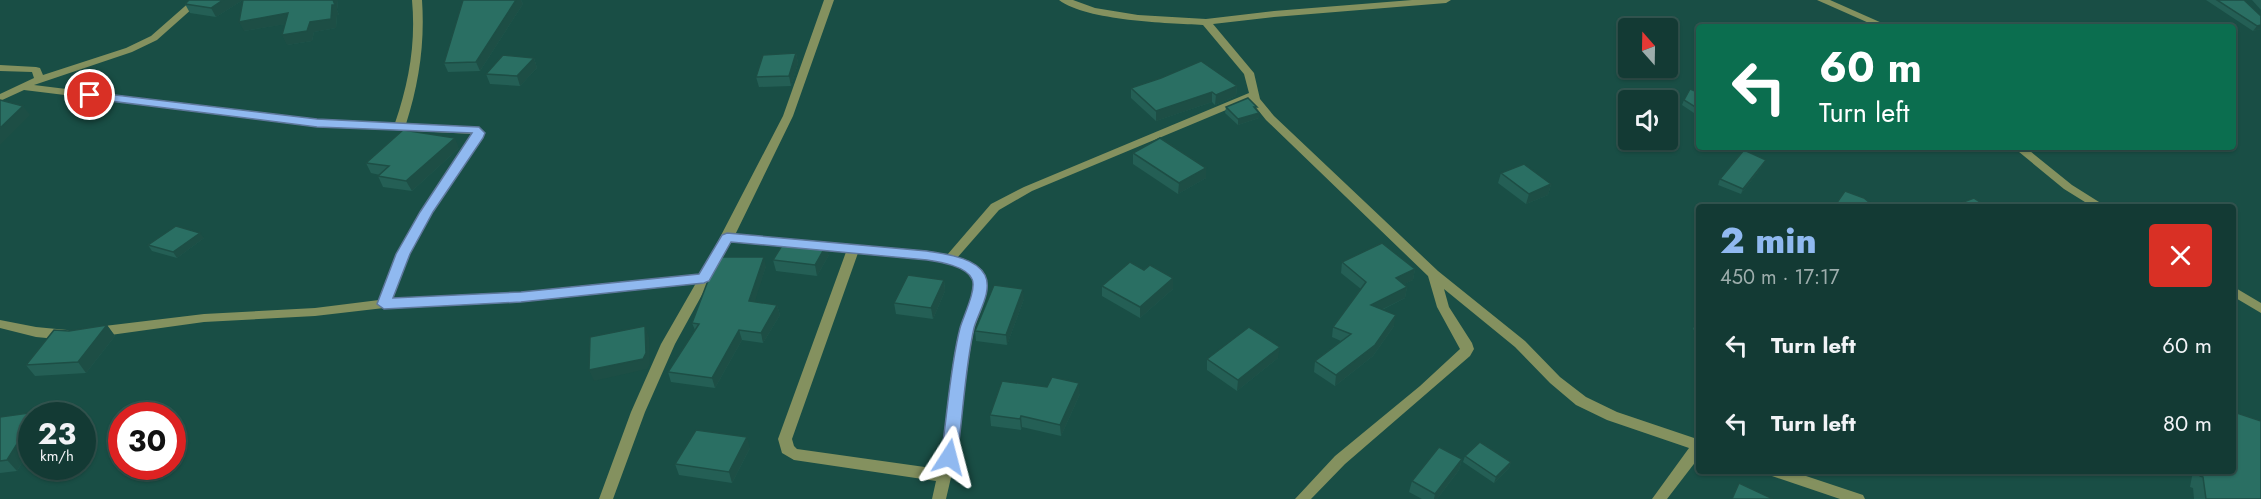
<!DOCTYPE html>
<html lang="en">
<head>
<meta charset="utf-8">
<style>
  body { margin:0; font-family:Jost,sans-serif; background:#204540; color:#f1f3f6; height:100vh; display:flex; flex-direction:column; font-size:22px; white-space:nowrap }
  * { box-sizing:border-box; margin:0 }
  p { font-size:20px; color:#9dadac }
  .icon { flex:none; width:33px; height:33px; fill:none; stroke:currentColor; stroke-width:2; stroke-linecap:round; stroke-linejoin:round }
  .map { position:relative; flex:1; overflow:hidden }
  .sheet { position:absolute; left:1696px; top:204px; width:540px; height:270px; display:flex; flex-direction:column; background:#133a34; border-radius:6px; box-shadow:0 2px 4px #0004,0 0 0 2px #32544f }
  .sheet>* { flex:none }
  .guide { position:absolute; left:1696px; top:24px; width:540px; height:126px; border-radius:6px; box-shadow:0 2px 4px #0004,0 0 0 2px #32544f; background:#0b6e4f; color:#fff; overflow:hidden }
  .needle { width:39px; rotate:340deg }
  .tools { position:absolute; left:1618px; top:18px; display:grid; gap:12px }
  .tools a { display:grid; place-items:center; width:60px; height:60px; border-radius:6px; background:#133a34; box-shadow:0 2px 4px #0004,0 0 0 2px #32544f; font-size:30px }
  .speed { position:absolute; left:18px; top:402px; display:flex; gap:12px; font-size:30px; font-weight:700; text-align:center }
  .speed>* { display:grid; place-content:center; width:78px; height:78px; border-radius:50%; background:#133a34; box-shadow:0 2px 4px #0004,0 0 0 2px #32544f; line-height:1 }
  .speed small { font-size:15px; font-weight:400 }
  .speed .limit { border:9px solid #d22; background:#fff; color:#111 }
  .pin { position:absolute; display:grid; place-items:center; width:51px; height:51px; color:#fff; margin:-26px; border:3px solid #fff; border-radius:50%; box-shadow:0 2px 6px #0007 }
  .me { position:absolute; width:66px; margin:-33px; rotate:9deg; stroke-linejoin:round; filter:drop-shadow(0 0 4px #0008) }
  .turn { display:flex; align-items:center; gap:21px; height:126px; padding:0 24px; font-size:27px }
  .turn .icon { width:78px; height:78px; stroke-width:2.5 }
  .turn b { display:block; font-size:42px; line-height:51px }
  .round { display:grid; place-items:center; flex:none; width:63px; height:63px; border-radius:6px; background:#204540 }
  .headline { display:flex; align-items:center; justify-content:space-between; height:102px; padding:0 24px }
  h1 { font-size:36px; font-weight:800; line-height:45px; color:#90b9f0 }
  ul { padding:0; list-style:none }
  li { display:flex; align-items:center; gap:18px; height:78px; padding:0 24px }
  li div { flex:1 }
  li b { display:block; font-size:22px }
  li em { font-style:normal }
  .map>svg:first-child { display:block }
  .lines { fill:none; stroke-linecap:round; stroke-linejoin:round }
  .street { fill:#84915f; fill-rule:evenodd }
  .wall { fill:#245f55 }
  .shaded-wall { fill:#1d4e45 }
  .building { fill:#2a6f63; stroke:#1d4e45; stroke-width:1.5 }
  .route { fill:#90b9f0; stroke:#5e789c; stroke-width:1.5 }
</style>
</head>
<body>
<div class="map">
<svg width="2261" height="499" viewBox="0 0 2261 499">
  <rect width="100%" height="100%" fill="#194e45"/>
  <g class="lines">
    <g class="street">
      <path d="M192,0h10l-45,40 -25,12 -98,33 283,35 78,3c14,-41 21,-80 17,-123h10c3,43 -3,83 -16,124l69,3 9,6 -51,79 -24,42 -17,45 129,-6 180,-19 82,-158 41,-116h10l-41,116 -58,119 192,16 20,4 44,-51 33,-17 225,-94 -5,-19 -41,-49c-35,-2 -116,-4 -144,-25h14l22,8 43,7 68,4 68,-8 138,-11h39l-5,3 -172,14 -61,7 41,49 6,26 14,17 164,155 87,70 35,36 26,20 31,15 83,28v16l-33,43h-15l37,-51 -82,-28 -31,-15 -26,-22 -35,-36 -71,-58 5,18 23,36 2,6 -4,7 -125,108 -34,35h-16l40,-43 85,-70 40,-37 -23,-42 -9,-31 -162,-156 -16,-20 -218,91 -33,19 -42,48c13,4 28,12 29,27 2,16 -10,33 -13,49 -10,55 -13,111 -27,165h-14l4,-18 -142,-21 -12,-7 -4,-14 68,-187 -115,-10 -56,102 -30,68 -32,87h-14l32,-87 30,-68 35,-61 -175,18 -137,7 -69,8 -111,6 -108,15 -5,-2 -1,-3 1,-3 5,-2 108,-13 111,-6 64,-8 18,-46 24,-42 52,-78 -156,-8 -293,-36 -24,11v-7l34,-16 -2,-6 -32,-1v-6l36,2 4,1 3,7 83,-27 25,-12zM858,253c30,3 96,0 115,26l1,12 -12,34 -5,27 -18,117 -142,-20 -3,-3 -2,-7z"/>
      <path d="M1817,0h13l61,27h-13z"/>
      <path d="M2013,147h12l47,38 35,22h-14l-29,-18z"/>
      <path d="M2234,287l27,16v10l-27,-16z"/>
      <path d="M0,320l36,7 31,3 5,2 1,3 -1,3 -5,2 -31,-3 -36,-9z"/>
      <path d="M1767,471h24l72,24 2,4h-25l-71,-24z"/>
    </g>
  </g>
  <g class="wall">
    <path d="M189,0h149l-1,10 2,5h-2l-1,13 -22,4 -2,9 -25,4 -2,-21 -41,7 -1,-31 -27,17 -26,-4 -5,-9z"/>
    <path d="M463,0h58l2,4 -43,67 -32,1 -4,-9z"/>
    <path d="M2206,0h38l17,16v13l-8,2z"/>
    <path d="M2252,0h9v10z"/>
    <path d="M796,53l2,10 -7,23 -32,1 -3,-10z"/>
    <path d="M534,58l3,10 -17,18 -30,-2 -4,-10z"/>
    <path d="M1237,86l-1,10 -21,9 -3,-3 -56,19 -25,-23v-10z"/>
    <path d="M1700,93v24l-18,-12 2,-5z"/>
    <path d="M1226,107l31,3 2,8 -21,7 -13,-12z"/>
    <path d="M459,148l-47,43 -29,-4 -5,-11 2,-1 -9,-2 -5,-10z"/>
    <path d="M1133,153l73,15v10l-28,16 -45,-30z"/>
    <path d="M1763,165l-22,29 -23,-9 2,-6z"/>
    <path d="M1501,173l50,11 -3,11 -22,9 -28,-21z"/>
    <path d="M204,238l-27,20 -25,-7 -4,-6z"/>
    <path d="M829,255l-12,21 -41,-5 -3,-11z"/>
    <path d="M1342,262l73,7 -2,11 -9,4 3,3 -2,11 -23,12 12,16 -21,30 -38,30 -21,-14 1,-11 26,-20 -9,-4 1,-10 28,-38 -20,-16z"/>
    <path d="M766,266l-12,36 23,3 3,10 -17,28 -21,-3 -27,48 -44,-6 -3,-10 27,-42 -3,-7z"/>
    <path d="M1144,270l29,19 -33,29 -38,-22v-10z"/>
    <path d="M944,280l1,11 -12,28 -37,-5 -2,-11z"/>
    <path d="M1024,299l-17,46 -31,-4 -1,-10z"/>
    <path d="M1698,318h2v18l-7,-7z"/>
    <path d="M107,325l8,11 -29,37 -51,3 -9,-11 43,-34z"/>
    <path d="M1278,358l-41,33 -30,-21v-11z"/>
    <path d="M1047,387l33,7 -19,42 -39,-9 -1,3 -30,-4 -1,-11z"/>
    <path d="M32,416v31l-15,24 -17,2v-56z"/>
    <path d="M750,448l-18,35 -53,-8 -4,-11z"/>
    <path d="M1465,456l46,6 -2,6 -15,15 -31,-21z"/>
    <path d="M1462,459l-3,11 -22,29h-15l-13,-7 3,-11z"/>
    <path d="M2193,471h41l27,28h-67l-1,-11 -3,-1z"/>
  </g>
  <g class="shaded-wall">
    <path d="M223,0h20l-27,17 -5,-9z"/>
    <path d="M333,0h5l-1,10 2,5h-2l-1,13 -22,4 -2,9 -25,4 -5,-10 28,-13 22,-17z"/>
    <path d="M516,0h5l2,4 -43,67 -4,-9z"/>
    <path d="M288,13l5,10 -49,8 -5,-9z"/>
    <path d="M2261,25v4l-8,2 4,-5z"/>
    <path d="M796,53l2,10 -7,23 -2,-10z"/>
    <path d="M534,58l3,10 -17,18 -3,-10z"/>
    <path d="M1237,86l-1,10 -21,9 1,-10z"/>
    <path d="M1212,92v10l-56,19v-10z"/>
    <path d="M23,106l7,9 -30,30v-17z"/>
    <path d="M1259,113v5l-21,7v-6z"/>
    <path d="M455,138l4,10 -47,43 -6,-10z"/>
    <path d="M1766,160l-3,5 -22,29 2,-5z"/>
    <path d="M1206,168v10l-28,16 1,-11z"/>
    <path d="M1551,184l-3,11 -22,9 3,-10z"/>
    <path d="M200,233l4,5 -27,20 -4,-6z"/>
    <path d="M827,244l2,11 -12,21 -2,-11z"/>
    <path d="M764,257l2,9 -14,45 -3,-10z"/>
    <path d="M1415,269l-2,11 -19,9 2,-11z"/>
    <path d="M1173,278v11l-33,29v-11z"/>
    <path d="M944,280l1,11 -12,28 -2,-11z"/>
    <path d="M1407,287l-2,11 -36,18 2,-11z"/>
    <path d="M1023,289l1,10 -17,46 -1,-10z"/>
    <path d="M777,305l3,10 -17,28 -2,-10z"/>
    <path d="M1396,315l-2,11 -21,30 -38,30 1,-11z"/>
    <path d="M107,325l8,11 -29,37 -8,-11z"/>
    <path d="M645,326l4,11 1,27 -3,5 -53,12 -5,-11z"/>
    <path d="M739,330l3,10 -27,48 -3,-10z"/>
    <path d="M1280,347l-2,11 -41,33 1,-11z"/>
    <path d="M1079,383l1,11 -19,42 -1,-11z"/>
    <path d="M1021,416l1,11 -1,3 -1,-11z"/>
    <path d="M32,420v27l-15,24 -10,-11z"/>
    <path d="M747,437l3,11 -18,35 -3,-11z"/>
    <path d="M1462,459l-3,11 -22,29h-3l1,-5z"/>
    <path d="M1511,462l-2,6 -15,15 2,-6z"/>
  </g>
  <g class="building">
    <path d="M189,0h34l-12,8 -26,-4z"/>
    <path d="M243,0h90l2,5h-3l-1,14 -21,3 -3,9 -25,4 6,-22 -49,9z"/>
    <path d="M463,0h53l-40,62 -32,1z"/>
    <path d="M2217,0h27l17,16v9l-4,1z"/>
    <path d="M796,53l-7,23 -33,1 7,-22z"/>
    <path d="M503,55l31,3 -17,18 -31,-2z"/>
    <path d="M1201,61l36,25 -21,9 -4,-3 -56,19 -25,-23 30,-10z"/>
    <path d="M1690,89l10,4v17l-16,-10z"/>
    <path d="M1248,98l9,9h-3l5,6 -21,6 -12,-12z"/>
    <path d="M0,100l23,6 -23,22z"/>
    <path d="M403,130l52,8 -49,43 -28,-5 11,-10 -23,-3z"/>
    <path d="M1160,138l46,30 -27,15 -46,-30z"/>
    <path d="M1744,150l22,10 -23,29 -23,-10z"/>
    <path d="M1524,164l27,20 -22,10 -28,-21z"/>
    <path d="M1845,191l19,7 11,9h-52l6,-4 5,4z"/>
    <path d="M1974,198l14,9h-38z"/>
    <path d="M176,226l24,7 -27,19 -25,-7z"/>
    <path d="M786,239l41,5 -12,21 -42,-5z"/>
    <path d="M1382,243l33,26 -19,9 11,9 -36,18 25,10 -21,30 -39,30 -21,-14 36,-27 -18,-7 33,-45 -24,-20z"/>
    <path d="M717,257h47l-15,44 28,4 -16,28 -22,-3 -27,48 -44,-6 31,-48 -7,-1z"/>
    <path d="M1130,262l14,8 6,-5 23,13 -33,29 -38,-21z"/>
    <path d="M908,275l36,5 -13,28 -37,-5z"/>
    <path d="M994,285l29,4 -17,46 -31,-4z"/>
    <path d="M107,325l-29,37 -52,3 28,-35 15,1z"/>
    <path d="M645,326l1,27 -3,6 -54,11 1,-33z"/>
    <path d="M1249,327l31,20 -42,33 -31,-21z"/>
    <path d="M1052,377l27,6 -19,42 -39,-9 -1,3 -30,-4 12,-34 45,6z"/>
    <path d="M36,412l-2,4h-2v4l-25,40 -7,1v-44z"/>
    <path d="M2234,412l27,9v78h-55l-3,-22 -3,-1 1,-5h33z"/>
    <path d="M696,430l51,7 -18,35 -54,-8z"/>
    <path d="M1480,442l31,20 -15,15 -31,-21z"/>
    <path d="M1439,447l23,12 -27,35 -23,-13z"/>
    <path d="M1739,483l34,16h-41z"/>
  </g>
  <path class="route" d="M90,92l227,27 162,8 6,6 -2,5 -50,74 -23,42 -17,44 128,-6 178,-18 23,-39 5,-2 200,18c17,3 49,6 58,24 8,16 -7,38 -11,53 -9,40 -11,88 -17,129l-2,5 -6,2 -6,-2 -2,-5c6,-40 9,-90 19,-129 3,-11 17,-39 12,-49 -6,-13 -32,-17 -45,-19l-196,-18 -22,39 -5,2 -183,19 -137,7 -7,-5 19,-50 24,-42 52,-79 -155,-6 -231,-29v-5z"/>
</svg>
<div class="tools">
<a><svg class="needle" viewBox="-14 -14 28 28"><path d="M0-13l5 13h-10z" fill="#e53935"/><path d="M0 13l5-13h-10z" fill="#9dadac"/></svg></a>
<a><svg class="icon" aria-label="sound" viewBox="0 0 24 24"><path d="M4 9h4l5-4v14l-5-4H4zM17 9q2 3 0 6"/></svg></a>
</div>
<div class="speed"><div>23<small>km/h</small></div><div class="limit">30</div></div>
<div class="pin" style="left:90px;top:95px;background:#d93025"><svg class="icon" aria-label="arrive" viewBox="0 0 24 24"><path d="M6 21V4h12l-3 4 3 4H6"/></svg></div>
<svg class="me" style="left:949px;top:457px" viewBox="-20 -20 40 40"><path d="M0-17L14 15 0 8-14 15z" fill="#90b9f0" stroke="#fff" stroke-width="4"/></svg>
<div class="guide">
<div class="turn"><svg class="icon" aria-label="left" viewBox="0 0 24 24"><path d="M17 20v-9H6M10 6l-5 5 5 5"/></svg><div><b>60 m</b>Turn left</div></div>
</div>
<section class="sheet">
<div class="headline"><div><h1>2 min</h1><p>450 m · 17:17</p></div><a class="round" style="background:#d93025;color:#fff"><svg class="icon" aria-label="close" viewBox="0 0 24 24"><path d="M6 6l12 12M18 6L6 18"/></svg></a></div>
<ul>
<li><svg class="icon" aria-label="left" viewBox="0 0 24 24"><path d="M17 20v-9H6M10 6l-5 5 5 5"/></svg><div><b>Turn left</b></div><em>60 m</em></li>
<li><svg class="icon" aria-label="left" viewBox="0 0 24 24"><path d="M17 20v-9H6M10 6l-5 5 5 5"/></svg><div><b>Turn left</b></div><em>80 m</em></li>
</ul>
</section>
</div>
</body>
</html>
